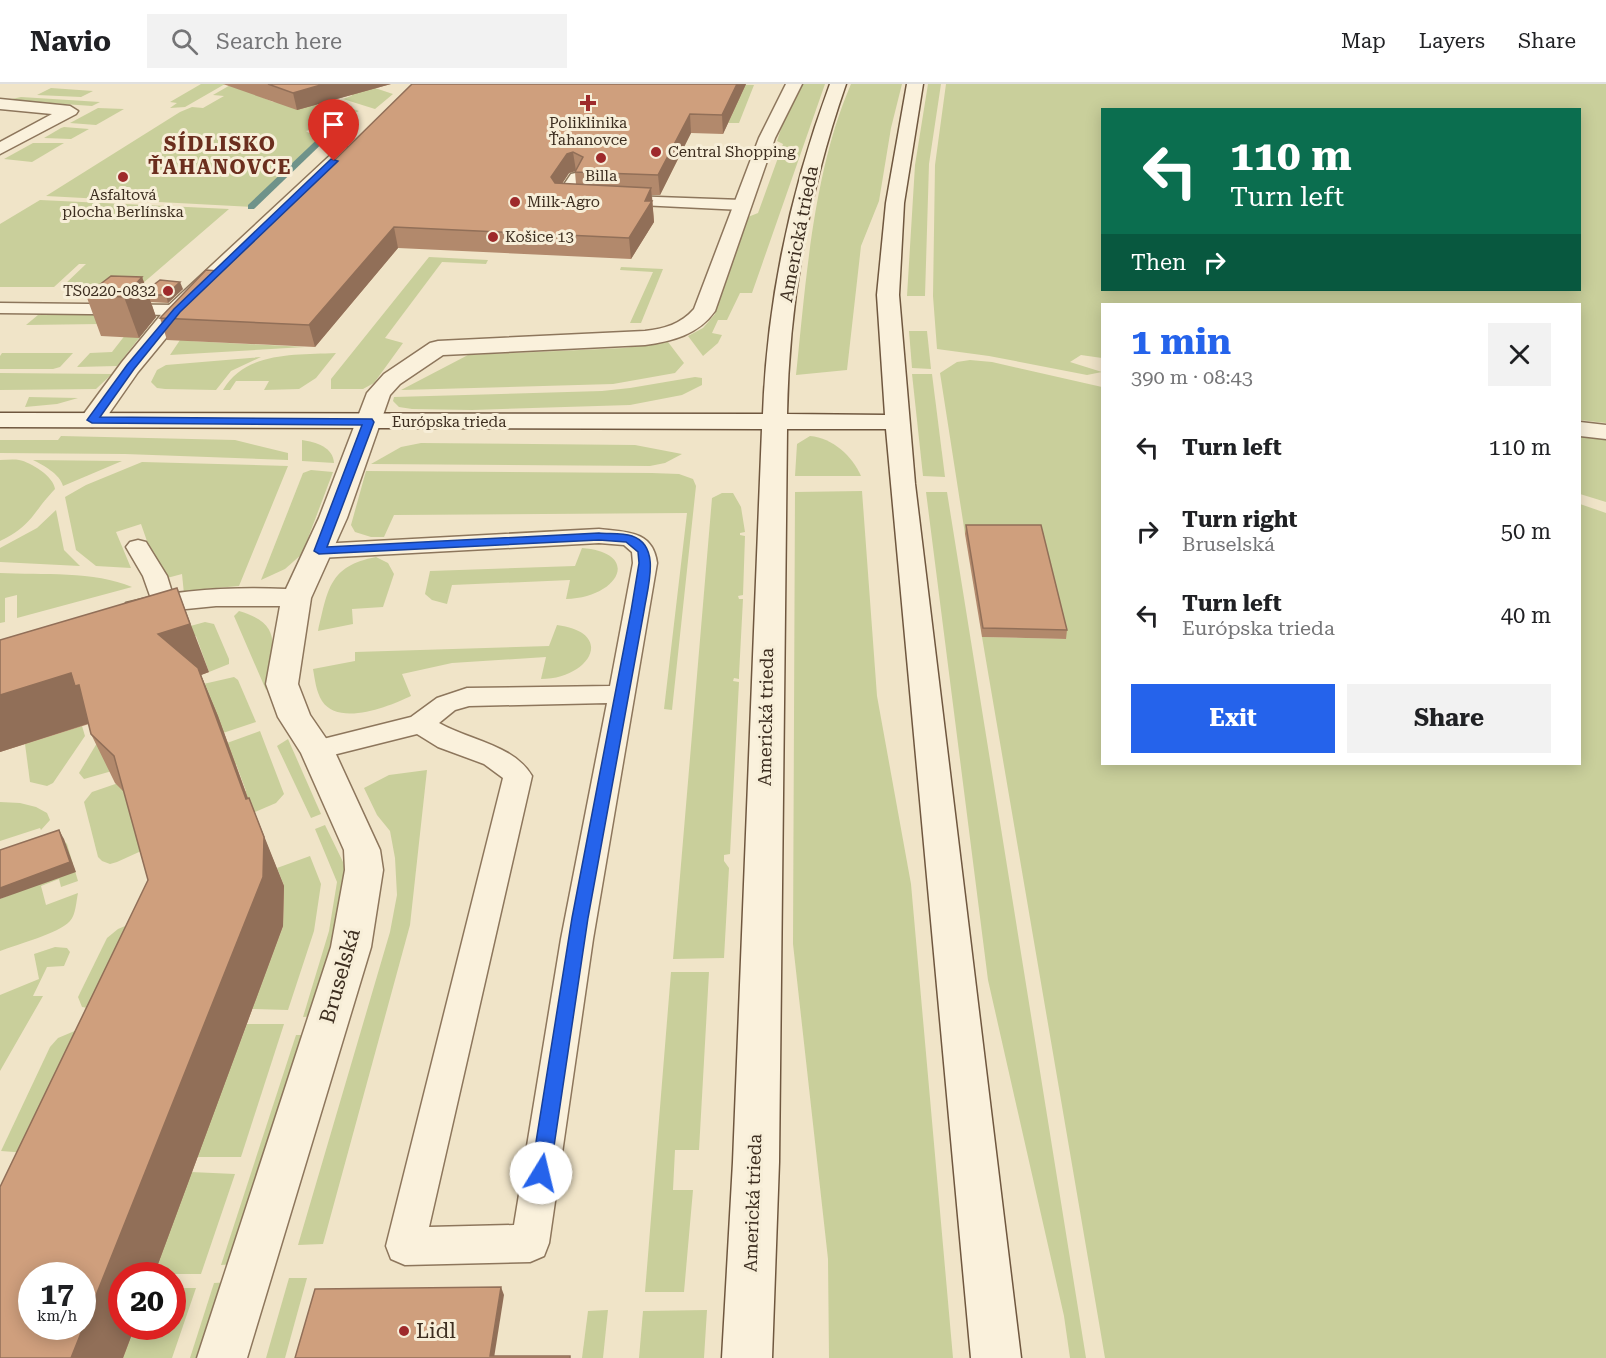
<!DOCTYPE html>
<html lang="en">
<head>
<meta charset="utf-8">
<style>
  body { margin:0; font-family:"Roboto Serif",serif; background:#f2f2f2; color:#202124; height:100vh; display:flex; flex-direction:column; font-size:22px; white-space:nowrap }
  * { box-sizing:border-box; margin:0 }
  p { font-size:20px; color:#757577 }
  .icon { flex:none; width:33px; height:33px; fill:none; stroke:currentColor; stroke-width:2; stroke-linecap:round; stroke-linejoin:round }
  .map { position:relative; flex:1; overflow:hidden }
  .details { position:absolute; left:1101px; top:219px; width:480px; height:462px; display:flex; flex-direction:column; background:#fff; border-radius:0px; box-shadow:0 3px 15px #0003 }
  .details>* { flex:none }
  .hud { position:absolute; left:1101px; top:24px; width:480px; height:183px; border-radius:0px; box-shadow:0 3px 15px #0003; background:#0b6e4f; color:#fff; overflow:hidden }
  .speed { position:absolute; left:18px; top:1178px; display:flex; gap:12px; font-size:30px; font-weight:700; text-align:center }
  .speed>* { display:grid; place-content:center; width:78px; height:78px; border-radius:50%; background:#fff; box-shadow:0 3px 15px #0003; line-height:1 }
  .speed small { font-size:15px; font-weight:400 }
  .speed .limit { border:9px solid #d22; background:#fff; color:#111 }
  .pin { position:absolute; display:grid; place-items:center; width:51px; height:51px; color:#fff; margin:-62px -26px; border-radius:50% 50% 50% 0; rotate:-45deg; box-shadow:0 0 6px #0007 }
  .pin .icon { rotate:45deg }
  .me { position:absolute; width:66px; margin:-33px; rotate:9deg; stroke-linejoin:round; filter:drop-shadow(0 0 4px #0008) }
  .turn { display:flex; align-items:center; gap:21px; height:126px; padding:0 30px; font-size:27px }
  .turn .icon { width:78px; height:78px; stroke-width:2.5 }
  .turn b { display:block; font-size:42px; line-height:51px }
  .then { display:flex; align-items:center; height:57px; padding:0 30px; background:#0003; gap:12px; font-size:22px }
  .round { display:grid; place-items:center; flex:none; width:63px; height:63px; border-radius:0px; background:#f2f2f2 }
  .headline { display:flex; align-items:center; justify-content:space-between; height:102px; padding:0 30px }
  h1 { font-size:36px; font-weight:700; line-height:45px; color:#2563eb }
  .cta { display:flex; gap:12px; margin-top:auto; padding:12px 30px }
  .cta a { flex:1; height:69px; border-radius:0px; background:#2563eb; color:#fff; font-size:24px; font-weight:700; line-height:69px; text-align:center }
  .cta a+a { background:#f2f2f2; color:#202124 }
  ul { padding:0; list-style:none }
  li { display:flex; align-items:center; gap:18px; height:84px; padding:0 30px }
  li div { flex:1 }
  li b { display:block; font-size:22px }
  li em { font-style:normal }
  header { display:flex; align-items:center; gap:36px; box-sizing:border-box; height:84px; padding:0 30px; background:#fff; border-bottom:2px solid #e0e0e0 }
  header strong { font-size:28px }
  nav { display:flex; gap:33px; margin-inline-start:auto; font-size:21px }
  .search { width:420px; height:54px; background:#f2f2f2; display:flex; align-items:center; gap:15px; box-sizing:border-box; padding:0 21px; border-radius:0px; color:#757577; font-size:22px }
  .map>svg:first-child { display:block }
  .green { fill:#c9cf9b; fill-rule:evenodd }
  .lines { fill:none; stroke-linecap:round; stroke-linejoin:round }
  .stream { fill:#6f938a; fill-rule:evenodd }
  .lane-casing { stroke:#8d765c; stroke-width:3 }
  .street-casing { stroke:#8d765c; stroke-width:3 }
  .secondary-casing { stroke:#6f573f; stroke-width:3 }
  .lane { fill:#faf1dc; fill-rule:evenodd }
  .street { fill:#faf1dc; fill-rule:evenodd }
  .secondary { fill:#faf1dc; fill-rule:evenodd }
  .wall { fill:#b2896c; fill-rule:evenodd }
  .shaded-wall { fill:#916f58 }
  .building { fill:#cf9f7d; stroke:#916f58; stroke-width:1.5; fill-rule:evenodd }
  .route { fill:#2563eb; stroke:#184099; stroke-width:1.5 }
  .poi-dot { fill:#9e2a2b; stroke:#f7eed8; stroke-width:2 }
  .labels { text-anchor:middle; stroke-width:6; stroke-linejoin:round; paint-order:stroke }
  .far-poi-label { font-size:15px; fill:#3d2e20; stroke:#f7eed8 }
  .far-street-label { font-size:15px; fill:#3d2e20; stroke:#f7eed8 }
  .street-label { font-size:18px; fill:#3d2e20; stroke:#f7eed8 }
  .far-district-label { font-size:20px; font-weight:bold; letter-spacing:1.5px; fill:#6b2e1e; stroke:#f7eed8 }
  .near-street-label { font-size:21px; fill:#3d2e20; stroke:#f7eed8 }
  .near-poi-label { font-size:21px; fill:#3d2e20; stroke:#f7eed8; text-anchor:start }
</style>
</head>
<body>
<header>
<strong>Navio</strong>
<div class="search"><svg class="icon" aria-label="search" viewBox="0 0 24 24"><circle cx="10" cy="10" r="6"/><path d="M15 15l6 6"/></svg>Search here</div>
<nav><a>Map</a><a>Layers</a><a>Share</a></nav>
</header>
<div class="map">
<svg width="1606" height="1274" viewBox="0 0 1606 1274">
  <rect width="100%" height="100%" fill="#f0e4c8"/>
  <g class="green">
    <path d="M201,0h24l-40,23 -15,1 7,-5 -7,-1z"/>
    <path d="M232,0l41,18 49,3 10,-3 27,9 -22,11 -31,9 3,2 33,-10 -89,84 -207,-11 134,-84 12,-5 11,1 21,-12 -11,-1z"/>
    <path d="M363,0l30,10 -18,15 -32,-10 8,-3z"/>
    <path d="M710,0l44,1 -15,38h-11l17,-38z"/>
    <path d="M801,0h24l-73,209h-12l-13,27h-9l-6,13 10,2 -4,8 -15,13 -15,-20 15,-8 12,-14 33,-97 10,-4 25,-69 -6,-3 12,-36z"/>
    <path d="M851,0h51l-11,44 -12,73 -18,45 -14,124 -51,5c10,-94 17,-203 55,-291z"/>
    <path d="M928,0h13l-12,80 -4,132h-18l8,-131z"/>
    <path d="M946,0h660v339l-26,-3v-116h-478v54l-21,-3 -11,7 32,10 -15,3 -98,-19 -52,-7 -4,-53 2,-131zM1102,26h478v180h-478z"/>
    <path d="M51,4l42,3 -12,6 -44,-2z"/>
    <path d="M21,13l79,5 -8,4 -85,-6z"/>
    <path d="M98,24l26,1 -28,16 -26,-2z"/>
    <path d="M61,44l3,-1 25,2 -18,10 -27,-1z"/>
    <path d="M33,59h31l-32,19 -28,-3z"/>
    <path d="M40,116l189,9 -87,75 40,2c-13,9 -33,6 -48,6l4,-5 -75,-1 23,-22h-7l-25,23h-54v-63z"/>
    <path d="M429,173l59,3 -2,4 -44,-2 -57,76 18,5 -29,40 -11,6h-32v-10z"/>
    <path d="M621,183l42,2 -22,54h-11l23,-51 -33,-2z"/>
    <path d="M38,231h66l-4,9 -74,1z"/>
    <path d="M133,241l14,3 -30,38 -40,1 13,-14 22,-1z"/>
    <path d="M188,244l2,13 115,6 -135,8z"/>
    <path d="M909,247h18l4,38 -19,-1z"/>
    <path d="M668,258l16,21 -9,10 -62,11 -212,6 67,-35 156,-7z"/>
    <path d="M2,269h71l-13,14 -7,2h-53v-13z"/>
    <path d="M336,269l-20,25 -17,11 -35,1 5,-9h-33l-6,9h-7c23,-39 73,-35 113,-37z"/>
    <path d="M261,273l-30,14 -15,19 -51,-1 -8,-1 -6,-6 6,-12 9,-5z"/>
    <path d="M970,276l22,2 110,25v377h478v-260l26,9v845h-501l-123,-721 84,2 -27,-105h-74l-25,-161 17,-11z"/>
    <path d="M0,289l112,1 -16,15 -96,1z"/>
    <path d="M912,290h20l13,103 -22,-1z"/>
    <path d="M695,293l7,1v7l-20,10 -52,10 -158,5 -60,-1 -13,-2 -6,-6 1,-4 208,-6 28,-3z"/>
    <path d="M29,313l49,1 -21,6 -32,3z"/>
    <path d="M1580,350l26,3v65l-26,-8z"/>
    <path d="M61,352l174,4 53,13v7l-163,-6 -125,-1v-13h58z"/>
    <path d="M810,352c23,2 42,20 51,40h-66l2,-32z"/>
    <path d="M302,356c14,2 31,7 32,23l-32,-2z"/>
    <path d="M421,359l214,2 47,9 -17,9 -15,3 -279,-2 30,-17z"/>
    <path d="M0,376c6,0 13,-1 19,0 12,2 35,17 36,29 -23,24 -22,36 -55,52z"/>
    <path d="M33,376l89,1 -59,25c-3,-12 -20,-21 -30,-26z"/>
    <path d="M142,378l146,4 -49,120 -35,3 -20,5 -2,-20 -15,4 -19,-34 -7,-20 -25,8 15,36 -35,-2 -20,-16 -11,-53 21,-12z"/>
    <path d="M311,386l22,2 -31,82 -17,15 -24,11 42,-107z"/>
    <path d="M366,387l286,2 27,1 14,5 3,7 -24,224 -8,-1 23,-196 -293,2 -10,22h-13l-16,-5 -4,-7z"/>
    <path d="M862,407l15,205 34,188 42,474h-124l-1,-99 -35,-315 2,-452z"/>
    <path d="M926,408h21l139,866h-16l-6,-42 -76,-336z"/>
    <path d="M722,409h11l8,14 4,25 -5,1v2l5,1 -2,59 -5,1 1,3h4l-4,76v4l-5,-1 -1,3 6,1 -9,172 -6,1v6l5,7 -5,90 -51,1 39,-461z"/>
    <path d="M56,426l8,40 16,16 -80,-4v-14l37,-20z"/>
    <path d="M582,464c61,5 36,50 -16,51l4,-19 -118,5 -5,19 -15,-4 -7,-6 5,-23 145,-5z"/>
    <path d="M376,473l12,6 6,11 -11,33 -31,2 1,15 -35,7c10,-42 11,-65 58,-74z"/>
    <path d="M0,489c41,2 95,-2 132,14l-115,31v-23l-12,3v24l-5,1z"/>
    <path d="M239,527c48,14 32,39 27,79l-32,-74z"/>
    <path d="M205,538l9,2 15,35v5l-20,8 -13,-36 -180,38z"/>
    <path d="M557,541c60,8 32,54 -16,54l5,-22 -94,6 -50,11 9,22c-21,10 -72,31 -89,5 -6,-10 -7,-21 -9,-32l42,-8v-9l194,-6z"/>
    <path d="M234,593l4,3 18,42 -33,11 -24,-48z"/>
    <path d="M82,642l3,10 -32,47 -6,3 -17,-4 -5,-38z"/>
    <path d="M260,647l24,63 -8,9 -21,9 -18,-17 9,-4 -10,-27 -10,3 1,-24z"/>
    <path d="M288,655l33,75 -10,4 -34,-72z"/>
    <path d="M97,659l15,28 -28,8 -5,-6z"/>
    <path d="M427,686l-17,155 -87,319 -25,1 92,-313 7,-37 -2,-37 -5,-27 -13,-16 -13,-27 25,-13z"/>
    <path d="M130,695l20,68 -33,15 -7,2 -8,-3 -4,-4 -14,-55 8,-10z"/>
    <path d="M0,718l20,1 16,4 11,6 3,7 -9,10 -1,-2 -40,13z"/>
    <path d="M325,741l18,37 4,18 -32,136 -12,1 26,-86 8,-49 -22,-53z"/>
    <path d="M64,757l3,3 11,37 -17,6 -2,-8 -18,7 5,19 32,-12c-2,9 -2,21 -8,28 -12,13 -52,23 -70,30v-52l10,-4z"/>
    <path d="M310,772l11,28 -7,47 -26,79 -36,-1 31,-83 1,-40 -7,-18z"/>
    <path d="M168,824l-80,100 -6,-1 -4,-10 29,-59 11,-9z"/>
    <path d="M55,863l12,1 3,4 -6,14 -17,1 -14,29h10l-43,75v-76l39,-16 -5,-25z"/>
    <path d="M671,888h38l-10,178h-24l-2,40h20l-9,102h-39z"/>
    <path d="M247,940h37l-43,133h-45z"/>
    <path d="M77,946l-36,124 -40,-3 49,-104 8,-9z"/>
    <path d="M296,951h12l-72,229 -15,1z"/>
    <path d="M191,1088l44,2 -34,100h-47z"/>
    <path d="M289,1194h18l-22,80h-19z"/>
    <path d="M230,1198l-25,76h-15l24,-75z"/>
    <path d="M173,1204h23l-24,70h-49l6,-17 -13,-1 6,-14h50z"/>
    <path d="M608,1226l-5,48h-21l6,-47z"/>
    <path d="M707,1226l-3,48h-65l4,-47z"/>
  </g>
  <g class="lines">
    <path class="stream" d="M328,45l7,2 -81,78h-6v-4z"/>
    <defs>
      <g id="lane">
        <path d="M576,89l7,4 -10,17 169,6 8,5 -8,5 -184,-9 -3,-3 16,-24z"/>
        <path d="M0,219l177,2 6,1 3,4 -3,4 -6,1 -177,-2z"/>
        <path d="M599,445c26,3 54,1 58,34l-64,376 -44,304 -5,13 -14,6 -125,3 -14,-6 -5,-13 117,-468 -19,-14 -46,-17 -21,-13 -100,25 -10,-2 -4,-7 4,-7 104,-26 26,-19 30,-10 143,-2 23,-123 -1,-11 -8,-7 -25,-2 -280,15 -8,-2 -4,-5 4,-5 8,-2zM607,619l-46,236 -47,286 -85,2 103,-451c-18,-31 -63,-36 -93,-53l16,-13 14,-4z"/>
        <path d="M138,456l8,2 21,34 8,26 -3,5 -9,2 -9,-2 -11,-31 -17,-29 4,-5z"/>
      </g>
      <g id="street">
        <path d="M786,0h16l-27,54 -60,173c-17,24 -43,30 -70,34l-202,10 -43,29 -10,11 -43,123 -36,80 -13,86 12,31 24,35 46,100 3,20 -12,77 -124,411h-50l134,-411 14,-77 -1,-20 -43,-97 -23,-36 -12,-33 14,-78h-64l-40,4 -39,8 -11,-3 -4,-6 4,-6c53,-14 105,-16 160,-14l33,-71 48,-125 17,-19 46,-31 8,-2 207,-10c19,-2 36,-7 49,-22l65,-171z"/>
        <path d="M0,15l70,7 8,5 -2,3 -76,40v-12l52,-28 -52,-5z"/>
        <path d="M344,63l6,1 3,4 -3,4 -165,159 -47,57 -37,53 -9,2 -9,-2 -3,-5 3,-5 39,-53 47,-57 169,-157z"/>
        <path d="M1580,338l26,3v14l-26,-3z"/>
      </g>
      <path id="secondary" d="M830,0h16c-37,106 -57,218 -59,330l98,1 -8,-120 9,-92 21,-119h16l-19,119 -5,92 16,189 106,874h-50l-85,-929h-99l-8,733 -7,196h-50l11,-196 29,-733 -762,-2v-14l763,1c4,-112 28,-225 67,-330z"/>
    </defs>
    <use href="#lane" class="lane-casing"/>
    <use href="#street" class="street-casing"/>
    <use href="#secondary" class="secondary-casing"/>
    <use href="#lane" class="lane"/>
    <use href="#street" class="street"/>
    <use href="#secondary" class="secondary"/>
  </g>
  <g class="wall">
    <path d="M223,0h168l-94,26z"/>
    <path d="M746,0l-23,50 -32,-1 -31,62h-8l2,27 -23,37 -233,-11 -83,99 -148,-7 -7,-22 60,-47 23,-21zM575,87v1l1,12h-14l7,-11z"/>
    <path d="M142,193l5,13 36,-1 -15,14 -17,-1 5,15 -17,21 -38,-2 -15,-41z"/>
    <path d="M966,441l101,105 -1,9 -84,-2 -17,-103z"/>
    <path d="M0,556l209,32 -8,3 17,41 30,82 36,88 -1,40 -129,349h-32l13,51 -12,32h-123l148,-478 -24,-88 -9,-9 -24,-49 -2,-10 -89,28z"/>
  </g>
  <g class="shaded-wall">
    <path d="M324,0h67l-94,26 -4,-17z"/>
    <path d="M737,0h9l-23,50 -1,-19z"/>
    <path d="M690,30l1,19 -31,62 -2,-20z"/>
    <path d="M573,68l3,19 -7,2 -16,24 -2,-20 16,-23z"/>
    <path d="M651,104l3,34 -23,37 -2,-21 16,-37z"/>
    <path d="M394,143l4,21 -83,99 -6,-22z"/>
    <path d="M142,193l14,40 -17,21 -15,-41z"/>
    <path d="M180,198l3,7 -15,14 -2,-8z"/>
    <path d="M177,504l32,84 -8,3 17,41 46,127 -15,-45 35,88 -1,40 -129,349h-32v51h13l-12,32h-52l192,-481 -105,-243z"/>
    <path d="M71,589l8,12 14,37 -93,30v-57z"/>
    <path d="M59,746l5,9 12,33 -76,27v-11z"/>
    <path d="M501,1203l3,8 -10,63 -4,-2z"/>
  </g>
  <g class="building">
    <path d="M268,0h56l-31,9z"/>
    <path d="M412,0h325l-15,31 -32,-1 -32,61 -83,-3 8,-15 -10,-5 -6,2 -16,23 4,6 96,5 -6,13h7l-23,37 -235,-11 -85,98 -149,-7 46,-48 14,1 23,-21z"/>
    <path d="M111,192l31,1 -18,20 -38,-2z"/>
    <path d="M160,196l20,2 -14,13h-17l-2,-5z"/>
    <path d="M966,441h75l26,105 -84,-2z"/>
    <path d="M177,504l13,36 -32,10 40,34 48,131 3,-1 15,39 -1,40 -192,481h-71v-171l148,-307 -34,-124 -23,-22 -12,-49 -4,1 -4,-13 -71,22v-55zM32,1191h50v51h-50z"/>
    <path d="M59,746l11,32 -70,26v-38z"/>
    <path d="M501,1203l-11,69h80v2h-275l20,-69z"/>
  </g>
  <path class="route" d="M331,75l7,2 -158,151 -46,57 -34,48 272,2 2,3 -47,125 272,-14c10,1 23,0 33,3 30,10 15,53 12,75l-56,307 -38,255 -3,6 -6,2 -7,-2 -3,-6 41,-255 59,-307 8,-48 -1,-11 -12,-10 -27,-2 -280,14 -5,-3 48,-126 -270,-2 -5,-3 40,-55 47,-56z"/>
  <g class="poi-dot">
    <path d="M585 10h6v6h6v6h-6v6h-6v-6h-6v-6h6z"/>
    <circle cx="656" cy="68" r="6"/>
    <circle cx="601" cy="74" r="6"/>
    <circle cx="123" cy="93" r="6"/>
    <circle cx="515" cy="118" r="6"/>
    <circle cx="493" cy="153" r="6"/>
    <circle cx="168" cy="207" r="6"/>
    <circle cx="404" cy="1247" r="6"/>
  </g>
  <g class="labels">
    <g class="far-poi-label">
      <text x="588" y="44">Poliklinika<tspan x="588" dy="17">Ťahanovce</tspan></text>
      <text x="668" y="73" text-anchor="start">Central Shopping</text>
      <text x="601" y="97">Billa</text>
      <text x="123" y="116">Asfaltová<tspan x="123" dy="17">plocha Berlínska</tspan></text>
      <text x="527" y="123" text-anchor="start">Milk-Agro</text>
      <text x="505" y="158" text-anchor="start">Košice 13</text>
      <text x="156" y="212" text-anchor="end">TS0220-0832</text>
    </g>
    <g class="far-street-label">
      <text x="449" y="343">Európska trieda</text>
    </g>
    <g class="street-label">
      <text transform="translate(799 150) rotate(-79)" y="6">Americká trieda</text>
      <text transform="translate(766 633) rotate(-89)" y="6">Americká trieda</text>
      <text transform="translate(753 1119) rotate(-88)" y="6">Americká trieda</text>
    </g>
    <g class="far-district-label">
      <text x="220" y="67">SÍDLISKO<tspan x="220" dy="23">ŤAHANOVCE</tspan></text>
    </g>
    <g class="near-street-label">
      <text transform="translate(340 892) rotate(-74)" y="7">Bruselská</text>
    </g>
    <g class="near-poi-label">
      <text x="416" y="1254">Lidl</text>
    </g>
  </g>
</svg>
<div class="speed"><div>17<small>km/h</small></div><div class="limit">20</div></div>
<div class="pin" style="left:334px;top:77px;background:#d93025"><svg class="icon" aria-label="arrive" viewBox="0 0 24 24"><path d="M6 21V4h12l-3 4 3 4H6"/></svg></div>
<svg class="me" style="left:541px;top:1089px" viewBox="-20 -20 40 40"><circle r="19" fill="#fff"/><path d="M0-13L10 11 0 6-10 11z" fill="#2563eb"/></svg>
<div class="hud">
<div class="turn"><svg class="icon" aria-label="left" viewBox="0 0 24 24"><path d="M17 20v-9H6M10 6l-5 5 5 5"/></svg><div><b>110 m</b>Turn left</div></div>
<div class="then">Then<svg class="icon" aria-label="right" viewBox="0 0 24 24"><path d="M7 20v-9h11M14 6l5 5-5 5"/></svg></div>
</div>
<section class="details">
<div class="headline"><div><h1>1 min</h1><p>390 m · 08:43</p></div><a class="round"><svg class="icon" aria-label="close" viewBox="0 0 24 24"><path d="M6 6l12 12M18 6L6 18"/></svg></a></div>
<ul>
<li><svg class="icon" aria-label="left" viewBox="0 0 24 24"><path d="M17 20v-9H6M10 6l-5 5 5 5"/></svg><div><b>Turn left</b></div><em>110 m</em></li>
<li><svg class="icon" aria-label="right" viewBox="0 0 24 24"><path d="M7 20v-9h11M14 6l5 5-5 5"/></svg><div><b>Turn right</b><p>Bruselská</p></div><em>50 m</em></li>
<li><svg class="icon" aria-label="left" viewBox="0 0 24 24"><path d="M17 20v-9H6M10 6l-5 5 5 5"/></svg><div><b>Turn left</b><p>Európska trieda</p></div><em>40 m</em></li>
</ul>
<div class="cta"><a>Exit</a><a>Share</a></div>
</section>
</div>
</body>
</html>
